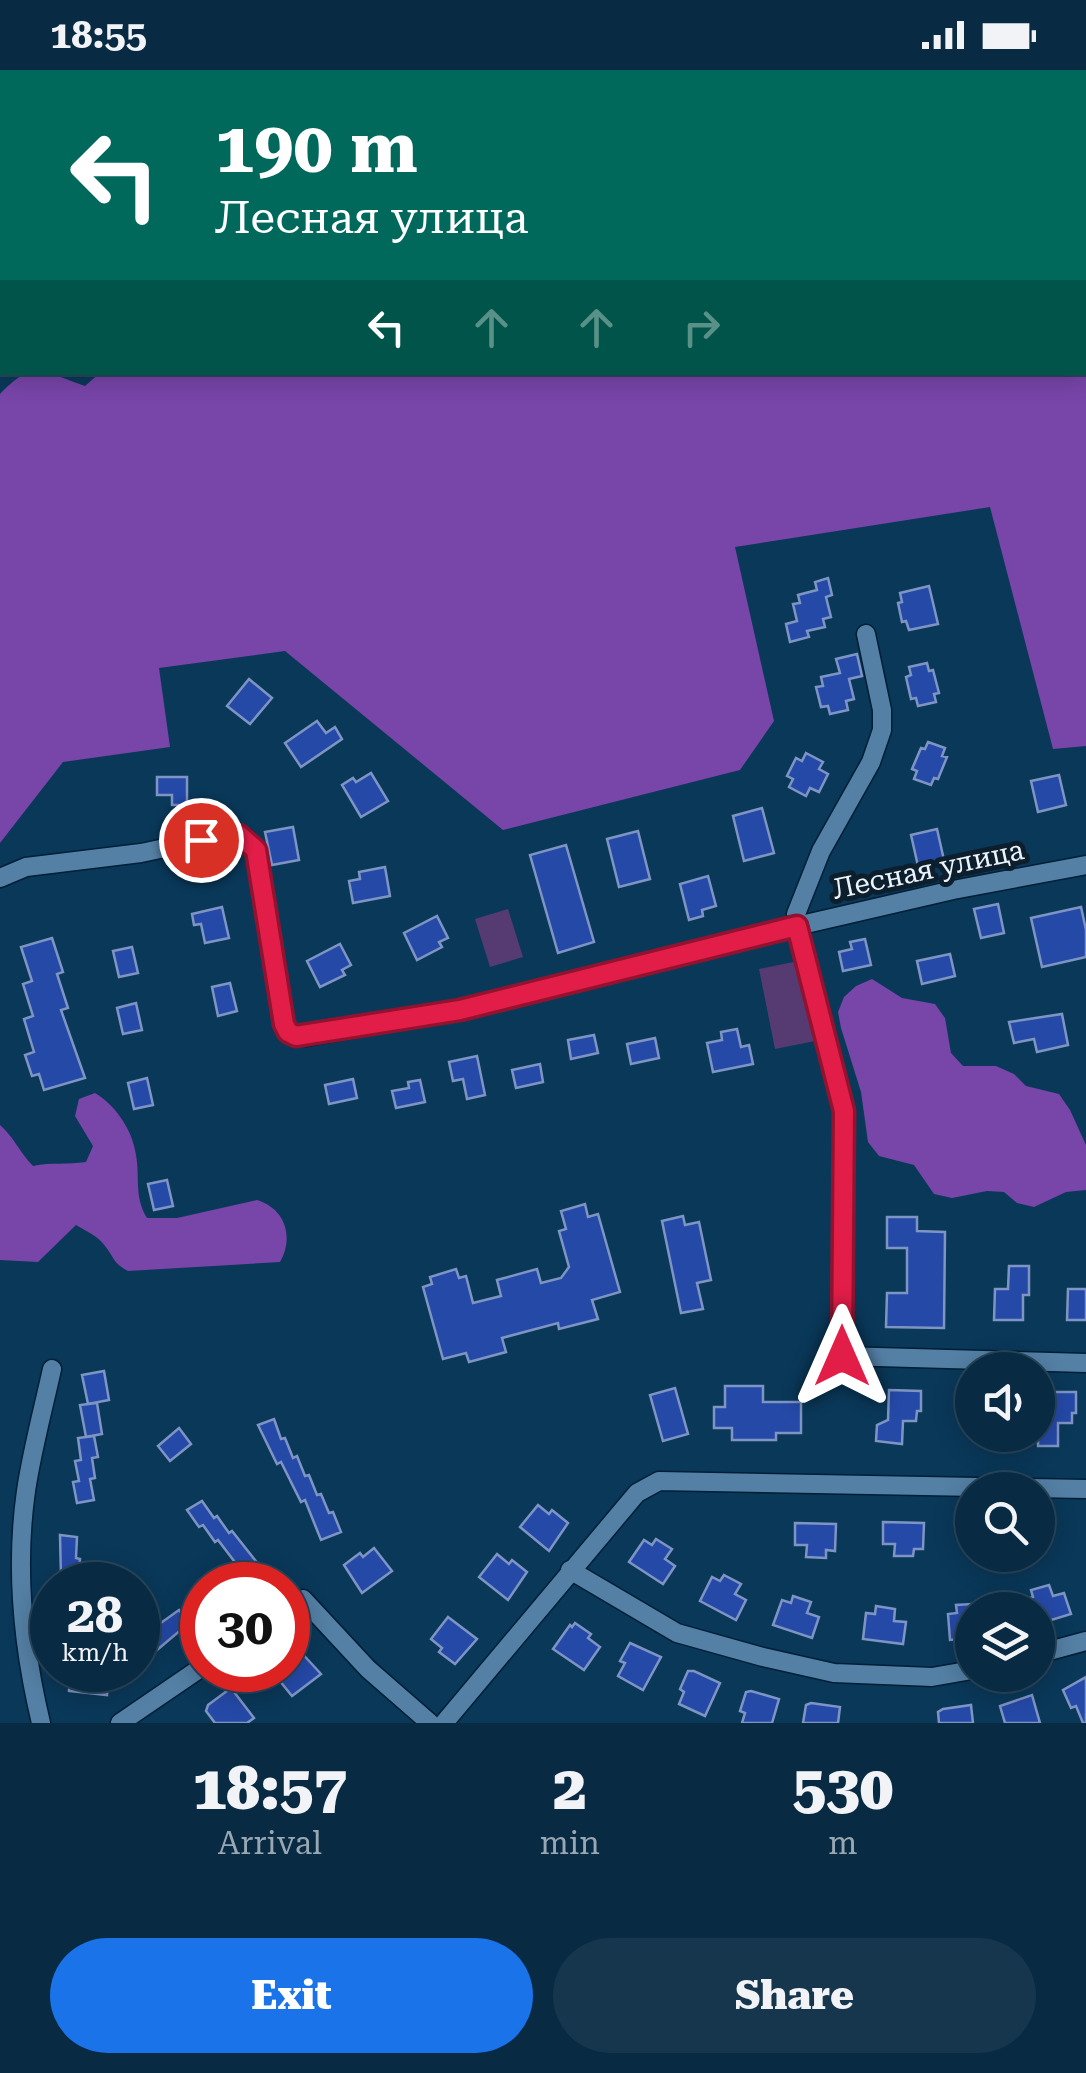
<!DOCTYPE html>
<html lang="en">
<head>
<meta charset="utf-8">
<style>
  body { margin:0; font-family:"Roboto Serif",serif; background:#16364e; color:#f1f3f6; height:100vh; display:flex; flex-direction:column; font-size:38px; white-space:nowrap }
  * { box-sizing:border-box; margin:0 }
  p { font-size:32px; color:#98a7b2 }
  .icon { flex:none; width:55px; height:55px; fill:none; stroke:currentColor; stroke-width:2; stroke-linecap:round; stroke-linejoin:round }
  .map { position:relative; height:1653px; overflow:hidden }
  .panel { display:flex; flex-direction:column; background:#082a43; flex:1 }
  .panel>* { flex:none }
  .guide { position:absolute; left:0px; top:0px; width:1088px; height:305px; box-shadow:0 5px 25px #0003,0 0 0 2px #29465c; background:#00695c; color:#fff; overflow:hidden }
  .controls { position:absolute; left:955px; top:1282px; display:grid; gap:20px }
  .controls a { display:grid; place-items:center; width:100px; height:100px; border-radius:50%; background:#082a43; box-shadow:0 5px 25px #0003,0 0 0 2px #29465c; font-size:50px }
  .speed { position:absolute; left:30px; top:1492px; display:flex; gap:20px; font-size:50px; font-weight:700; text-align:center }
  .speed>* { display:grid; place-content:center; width:130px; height:130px; border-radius:50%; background:#082a43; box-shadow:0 5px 25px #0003,0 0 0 2px #29465c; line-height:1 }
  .speed small { font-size:25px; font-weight:400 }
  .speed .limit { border:15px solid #d22; background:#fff; color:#111 }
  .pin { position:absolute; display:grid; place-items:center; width:85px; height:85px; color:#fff; margin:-42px; border:5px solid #fff; border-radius:50%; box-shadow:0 2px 10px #0007 }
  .me { position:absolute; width:110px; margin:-55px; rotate:0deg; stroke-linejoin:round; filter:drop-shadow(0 0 8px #0008) }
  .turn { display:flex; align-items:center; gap:35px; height:210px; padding:0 50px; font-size:45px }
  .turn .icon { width:130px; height:130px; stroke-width:2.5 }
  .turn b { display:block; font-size:70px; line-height:85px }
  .lanes { display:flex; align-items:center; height:95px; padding:0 50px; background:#0003; justify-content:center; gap:50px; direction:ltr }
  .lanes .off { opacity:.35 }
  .eta { display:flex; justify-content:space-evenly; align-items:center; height:170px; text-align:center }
  .eta b { font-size:60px; font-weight:800; line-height:70px }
  .button { display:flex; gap:20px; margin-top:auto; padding:20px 50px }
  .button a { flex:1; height:115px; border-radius:60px; background:#1a73e8; color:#fff; font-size:40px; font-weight:800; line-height:115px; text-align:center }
  .button a+a { background:#16364e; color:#f1f3f6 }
  .status { display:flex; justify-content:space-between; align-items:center; height:70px; padding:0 50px; background:#082a43; direction:ltr }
  .status svg { height:28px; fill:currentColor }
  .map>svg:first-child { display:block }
  .green { fill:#563b73 }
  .forest { fill:#7845a9 }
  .building { fill:#2549a7; stroke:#7e94c3; stroke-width:2.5 }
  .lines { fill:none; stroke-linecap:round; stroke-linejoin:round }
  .street-casing { stroke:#001f37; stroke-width:21 }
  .street { stroke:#5480a5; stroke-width:18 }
  .route-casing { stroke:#92132f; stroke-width:25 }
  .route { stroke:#e11d48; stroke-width:18 }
  .labels { text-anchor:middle; stroke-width:10; stroke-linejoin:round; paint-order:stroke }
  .street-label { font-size:28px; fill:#ebf4fc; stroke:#0d1f2d }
</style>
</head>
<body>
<div class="status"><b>18:55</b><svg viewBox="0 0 49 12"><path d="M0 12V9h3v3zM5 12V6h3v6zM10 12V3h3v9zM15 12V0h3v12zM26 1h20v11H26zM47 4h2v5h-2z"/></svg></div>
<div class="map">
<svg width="1086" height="1653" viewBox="0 0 1086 1653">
  <rect width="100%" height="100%" fill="#0a3859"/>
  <g class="green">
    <path d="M508,839l15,48 -33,10 -15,-48z"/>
    <path d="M798,891l17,80 -40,8 -16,-80z"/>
  </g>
  <g class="forest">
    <path d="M1068,0h18v676l-33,3 -63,-242 -255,40 39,174 -34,49 -237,60 -218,-179 -126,17 11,79 -107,15 -63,81v-449c34,-36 45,-21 85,-8l16,-14h984v-300h-18z"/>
    <path d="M872,909l30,19 33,6 10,14 6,35 12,13h33l18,8 12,12 33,8 11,16 16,35v45l-20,2 -32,15 -17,-4 -13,-11 -17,-1 -35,7 -18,-4 -20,-29 -35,-9 -11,-14 -7,-50 -20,-64 -3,-16 6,-15 12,-11z"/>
    <path d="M95,1023c19,11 36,35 40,57 6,25 -2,45 12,68h30l80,-18c29,9 37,38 23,62l-152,9c-16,-9 -12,-11 -23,-25 -7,-10 -19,-15 -29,-21l-38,37 -38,-2v-135c14,12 20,28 33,41 18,-4 35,-1 53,-4l7,-16 -18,-30 4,-17z"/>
  </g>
  <g class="building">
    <path d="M828,508l4,17 -6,2 5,20 -8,2 2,8 -18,4 2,6 -19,5 -4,-18 11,-3 -4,-17 7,-1 -2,-8 19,-5 -2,-8z"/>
    <path d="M929,516l9,38 -29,6 -3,-9 -4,1 -4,-19 4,-1 -2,-9z"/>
    <path d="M857,584l5,22 -13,3 5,20 -8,2 2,9 -18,4 -2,-8 -7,1 -5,-20 7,-1 -2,-9 19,-4 -4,-14z"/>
    <path d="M927,593l2,8 4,-1 6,23 -5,1 2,8 -18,4 -2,-8 -5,1 -5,-22 5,-2 -2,-8z"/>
    <path d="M249,609l23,19 -22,26 -23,-18z"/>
    <path d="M317,651l9,12 9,-6 7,12 -41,28 -16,-24z"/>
    <path d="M928,672l17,6 -3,8 5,1 -9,22 -4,-1 -3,7 -17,-6 3,-8 -5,-2 9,-21 4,1z"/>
    <path d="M806,683l17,9 -4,7 9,5 -9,18 -9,-4 -4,8 -17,-9 4,-8 -6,-3 9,-18 6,3z"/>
    <path d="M371,703l17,28 -27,16 -19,-32 11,-7 3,4z"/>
    <path d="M1059,705l7,30 -28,7 -7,-31z"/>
    <path d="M157,707h30v28h-15v-10h-15z"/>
    <path d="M762,738l12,45 -30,8 -11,-45z"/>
    <path d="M293,757l6,33 -27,5 -7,-33z"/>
    <path d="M937,759l7,31 -26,6 -7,-31z"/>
    <path d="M638,761l12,48 -31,8 -12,-48z"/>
    <path d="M566,775l28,97 -36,11 -28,-98z"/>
    <path d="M385,797l5,29 -37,7 -4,-22 11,-2 -1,-7z"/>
    <path d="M708,806l8,30 -14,4 1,6 -14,4 -9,-36z"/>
    <path d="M998,834l6,29 -23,5 -7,-29z"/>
    <path d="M222,837l7,31 -24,5 -4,-19 -7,1 -2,-11z"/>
    <path d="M1081,837l5,23v27l-44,10 -11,-49z"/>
    <path d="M437,846l11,22 -9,4 3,5 -25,13 -13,-27z"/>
    <path d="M52,868l11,34 -6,2 11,34 -7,2 24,68 -41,12 -5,-16 -7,2 -7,-21 9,-3 -10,-33 9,-3 -10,-32 9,-3 -11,-34z"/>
    <path d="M865,869l6,26 -28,6 -4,-19 13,-3 -2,-7z"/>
    <path d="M340,874l11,21 -9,5 3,5 -25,12 -13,-26z"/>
    <path d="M132,877l6,26 -19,4 -6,-26z"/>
    <path d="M950,884l5,22 -33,8 -5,-23z"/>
    <path d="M230,913l7,28 -19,5 -6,-29z"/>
    <path d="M136,933l6,27 -19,4 -6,-26z"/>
    <path d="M1062,944l6,31 -31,7 -3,-13 -20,4 -5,-21z"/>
    <path d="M737,959l4,18 8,-2 4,19 -40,8 -6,-29 15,-3 -1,-8z"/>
    <path d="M594,965l4,18 -27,6 -3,-19z"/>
    <path d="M655,968l4,20 -28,6 -4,-20z"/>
    <path d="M477,986l8,39 -18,4 -4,-20 -10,2 -4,-19z"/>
    <path d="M540,994l3,18 -27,6 -4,-18z"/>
    <path d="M147,1008l6,27 -19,4 -6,-26z"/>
    <path d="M353,1009l4,19 -28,6 -4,-19z"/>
    <path d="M420,1010l5,22 -29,6 -4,-17 17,-3 -1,-6z"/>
    <path d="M167,1110l6,26 -19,4 -6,-26z"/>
    <path d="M585,1134l3,13 10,-3 22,78 -28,8 6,19 -39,10 -1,-6 -56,15 4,14 -37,10 -3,-9 -23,6 -20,-72 9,-3 -2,-7 26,-8 3,9 7,-2 7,27 28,-7 -4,-16 40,-11 4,14 20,-5 8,-11 -10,-36 7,-2 -5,-18z"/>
    <path d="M683,1146l2,9 14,-3 12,58 -14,3 6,26 -22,4 -19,-92z"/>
    <path d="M887,1147h30v14l28,1 -1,96 -58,-1 1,-34h20v-45h-20z"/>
    <path d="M1009,1196h20v29h-6v25h-29l1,-31h13z"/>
    <path d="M1068,1219h18v31h-19z"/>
    <path d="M104,1301l5,29 -21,4 -6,-29z"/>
    <path d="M725,1316h38v16h38v31h-25v7h-44v-12h-18v-21h11z"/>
    <path d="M675,1318l13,46 -25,7 -13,-46z"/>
    <path d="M889,1320l32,1v20h-4l-1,10h-13l-1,23 -26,-3 1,-16 11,-5z"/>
    <path d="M1044,1322h32v21h-4v10h-14v23h-20v-24h5z"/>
    <path d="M97,1333l5,31 -16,3 -6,-32z"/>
    <path d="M274,1349l7,20 4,-1 8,20 4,-2 8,20 4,-1 8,20 4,-1 8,19 4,-1 8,20 -20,8 -16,-40 -4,2 -20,-40 -4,2 -19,-39z"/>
    <path d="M179,1358l12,16 -21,17 -12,-15z"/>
    <path d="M94,1366l4,21 -6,1 3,20 -5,1 4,21 -17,3 -4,-21 6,-1 -4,-20 6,-1 -3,-22z"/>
    <path d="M202,1431l12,17 3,-2 12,17 3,-2 27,34 -15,9 -26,-34 -3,2 -12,-17 -4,2 -12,-17z"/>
    <path d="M538,1435l11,9 3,-4 16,13 -19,28 -29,-24z"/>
    <path d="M883,1452l41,1 -1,26h-9l-1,7h-19l1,-12h-12z"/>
    <path d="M795,1453l41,1 -1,27 -9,-1v8l-20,-1 1,-12h-12z"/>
    <path d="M60,1465l17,2 -1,21 4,1 -2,26h-13v-7h-4z"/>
    <path d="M656,1469l16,10 -7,10 10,7 -12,18 -34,-22 15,-22 8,5z"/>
    <path d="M374,1478l18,23 -30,22 -18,-28 16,-12 3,4z"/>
    <path d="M497,1484l12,10 3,-4 15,12 -19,28 -29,-23z"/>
    <path d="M724,1505l17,9 -6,10 11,6 -10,20 -36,-19 12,-24 8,4z"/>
    <path d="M1049,1515l4,11 11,-3 7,21 -33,10v-14h-11l-3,-10 9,-3 -2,-7z"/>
    <path d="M793,1526l18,6 -4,11 12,4 -7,21 -39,-13 9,-25 9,3z"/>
    <path d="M202,1528v21l-10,8 -3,-4 -51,43v-21l8,-7 -2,-3 35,-25 2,3z"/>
    <path d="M972,1534v34l-22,2 -2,-26 9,-1 -1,-8z"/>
    <path d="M876,1536l19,3 -1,12 12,1 -3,22 -40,-5 3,-26 9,1z"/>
    <path d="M448,1547l29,22 -22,25 -16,-12 3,-4 -11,-9z"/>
    <path d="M575,1553l16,11 -3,4 12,9 -16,23 -31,-21 17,-24 2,2z"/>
    <path d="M630,1573l31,14 -18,33 -25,-14 7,-13 -5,-2z"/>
    <path d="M298,1579l23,25 -29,22 -21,-26h17v-13z"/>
    <path d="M71,1600h38l-2,25 -38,-4z"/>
    <path d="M688,1601h6l26,12 -15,33 -26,-12 5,-12 -4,-3z"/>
    <path d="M1086,1607v46h-3l-7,-17 -5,2 -8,-18z"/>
    <path d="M231,1618l23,30 -7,5h-32l-9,-12 2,-6z"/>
    <path d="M751,1621l28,8 -7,24h-30l3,-10 -5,-2 6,-19z"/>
    <path d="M1032,1625l8,28h-35l-5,-17z"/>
    <path d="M811,1633l29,4 -2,16h-35l3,-18z"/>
    <path d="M971,1635l2,18h-34l-1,-11 5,-3z"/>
  </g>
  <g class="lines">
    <defs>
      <g id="street">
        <path d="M866,564l16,76v20l-11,32 -50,89 -25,63 48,197 -2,245 244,7"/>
        <path d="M0,808l26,-11 115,-14 90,-19 15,4 10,12 28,173 4,9 18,5 154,-27 337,-84 156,-36 133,-25"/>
        <path d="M570,1500l107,63 86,24 71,16 98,4 40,-7"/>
        <path d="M288,1539l15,-10 65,70 62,54"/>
        <path d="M1038,1584l48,-13"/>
        <path d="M41,1653c-18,-75 -26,-155 -15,-232 6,-41 17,-81 26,-122"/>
        <path d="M120,1653l82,-56"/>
        <path d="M444,1653l193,-230 22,-12 427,8"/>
      </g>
    </defs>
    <use href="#street" class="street-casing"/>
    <use href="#street" class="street"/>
  </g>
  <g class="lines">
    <defs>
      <path id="route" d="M201,770l38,-5 17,15 28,174 4,8 8,4 164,-26 337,-84 47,185 -2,245"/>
    </defs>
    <use href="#route" class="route-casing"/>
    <use href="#route" class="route"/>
  </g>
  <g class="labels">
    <g class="street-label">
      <text transform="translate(928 799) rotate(-12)" y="10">Лесная улица</text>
    </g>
  </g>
</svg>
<div class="controls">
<a><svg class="icon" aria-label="sound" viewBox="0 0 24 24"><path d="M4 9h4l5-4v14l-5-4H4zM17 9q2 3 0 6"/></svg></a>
<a><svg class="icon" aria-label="search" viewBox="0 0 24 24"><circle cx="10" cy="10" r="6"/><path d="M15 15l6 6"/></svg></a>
<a><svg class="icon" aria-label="layers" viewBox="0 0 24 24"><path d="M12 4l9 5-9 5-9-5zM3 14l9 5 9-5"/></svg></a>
</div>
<div class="speed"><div>28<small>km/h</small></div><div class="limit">30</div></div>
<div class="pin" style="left:201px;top:770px;background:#d93025"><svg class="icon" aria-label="arrive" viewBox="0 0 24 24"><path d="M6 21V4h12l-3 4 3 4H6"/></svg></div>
<svg class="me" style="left:842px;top:1286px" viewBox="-20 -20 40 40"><path d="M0-17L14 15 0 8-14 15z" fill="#e11d48" stroke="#fff" stroke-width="4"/></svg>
<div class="guide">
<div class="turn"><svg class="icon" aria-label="left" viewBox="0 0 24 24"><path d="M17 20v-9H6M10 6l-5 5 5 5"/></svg><div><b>190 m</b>Лесная улица</div></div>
<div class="lanes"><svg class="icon" aria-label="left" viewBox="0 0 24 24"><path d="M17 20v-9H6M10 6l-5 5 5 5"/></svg><svg class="icon off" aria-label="ahead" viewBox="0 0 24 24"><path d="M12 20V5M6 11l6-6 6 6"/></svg><svg class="icon off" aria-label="ahead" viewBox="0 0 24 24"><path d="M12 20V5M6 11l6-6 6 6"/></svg><svg class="icon off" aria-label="right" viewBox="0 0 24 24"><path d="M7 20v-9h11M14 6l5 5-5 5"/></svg></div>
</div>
</div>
<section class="panel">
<div class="eta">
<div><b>18:57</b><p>Arrival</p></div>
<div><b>2</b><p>min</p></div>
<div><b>530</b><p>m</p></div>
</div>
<div class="button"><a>Exit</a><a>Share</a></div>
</section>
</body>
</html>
